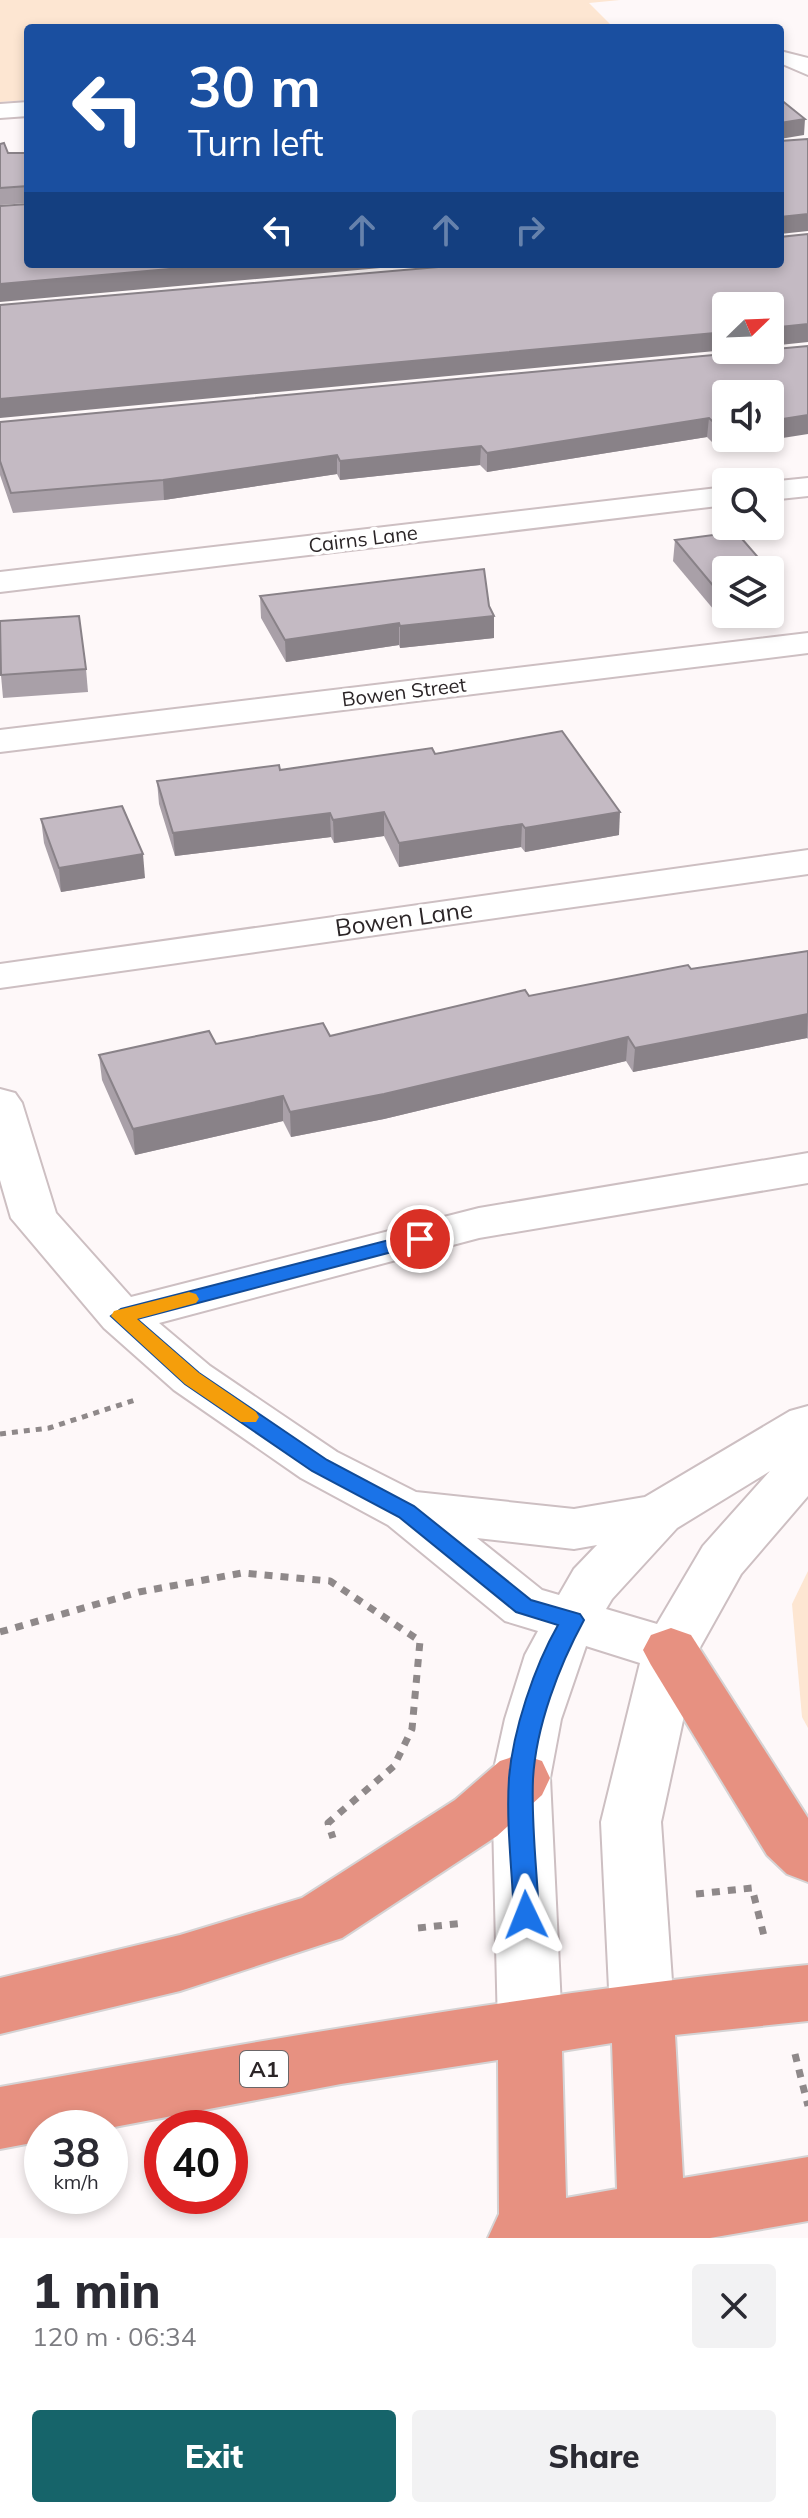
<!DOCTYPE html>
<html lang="en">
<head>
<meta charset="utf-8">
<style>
  body { margin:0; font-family:Mulish,sans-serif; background:#f2f2f3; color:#2b2b33; height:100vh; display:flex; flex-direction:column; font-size:30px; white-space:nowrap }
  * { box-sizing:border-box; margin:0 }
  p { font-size:26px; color:#7c7c81 }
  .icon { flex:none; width:44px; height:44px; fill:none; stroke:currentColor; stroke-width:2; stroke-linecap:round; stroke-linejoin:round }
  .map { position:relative; height:2238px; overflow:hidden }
  .panel { display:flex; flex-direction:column; background:#fff; flex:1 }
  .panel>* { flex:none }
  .hud { position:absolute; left:24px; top:24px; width:760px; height:244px; border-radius:8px; box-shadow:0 4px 12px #0003; background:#1a4fa0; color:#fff; overflow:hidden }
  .needle { width:52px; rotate:67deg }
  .controls { position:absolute; left:712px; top:292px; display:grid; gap:16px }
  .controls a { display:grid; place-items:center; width:72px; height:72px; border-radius:8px; background:#fff; box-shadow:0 4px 12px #0003; font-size:40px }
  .speed { position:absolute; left:24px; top:2110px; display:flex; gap:16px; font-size:40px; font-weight:700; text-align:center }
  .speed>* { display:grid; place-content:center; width:104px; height:104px; border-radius:50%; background:#fff; box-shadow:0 4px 12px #0003; line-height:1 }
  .speed small { font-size:20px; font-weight:400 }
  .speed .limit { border:12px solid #d22; background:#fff; color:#111 }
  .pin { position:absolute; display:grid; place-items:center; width:68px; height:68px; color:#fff; margin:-34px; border:4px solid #fff; border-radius:50%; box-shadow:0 2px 8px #0007 }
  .me { position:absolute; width:88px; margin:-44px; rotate:358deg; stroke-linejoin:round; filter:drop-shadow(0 0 6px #0008) }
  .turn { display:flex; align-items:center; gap:28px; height:168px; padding:0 32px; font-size:36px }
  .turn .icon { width:104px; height:104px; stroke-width:2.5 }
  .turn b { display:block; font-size:56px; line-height:68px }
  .lanes { display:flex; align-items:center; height:76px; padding:0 32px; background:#0003; justify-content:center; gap:40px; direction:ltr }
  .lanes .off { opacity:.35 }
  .round { display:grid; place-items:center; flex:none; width:84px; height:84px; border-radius:8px; background:#f2f2f3 }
  .overview { display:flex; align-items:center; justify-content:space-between; height:136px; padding:0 32px }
  h1 { font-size:48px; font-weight:800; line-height:60px }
  .cta { display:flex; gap:16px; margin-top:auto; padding:16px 32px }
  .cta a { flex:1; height:92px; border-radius:8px; background:#16646a; color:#fff; font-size:32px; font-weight:800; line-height:92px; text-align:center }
  .cta a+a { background:#f2f2f3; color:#2b2b33 }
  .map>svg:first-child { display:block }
  .green { fill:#fde6d2 }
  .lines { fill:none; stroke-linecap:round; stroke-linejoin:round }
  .minor-casing { stroke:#cdbfc2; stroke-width:4 }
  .highway-casing { stroke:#d5d3d4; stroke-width:4 }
  .path-far1 { stroke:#8f898a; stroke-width:5; stroke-dasharray:6 6; stroke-linecap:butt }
  .path { stroke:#8f898a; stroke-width:7; stroke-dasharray:8 8; stroke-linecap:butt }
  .minor { fill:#fff; fill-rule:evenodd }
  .highway { fill:#e79181; fill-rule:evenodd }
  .wall { fill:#a9a0a8 }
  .shaded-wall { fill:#898288 }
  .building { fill:#c4bac3; stroke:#898288; stroke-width:2 }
  .route { fill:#1a73e8; stroke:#114b97; stroke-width:2 }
  .slow { fill:#f59e0b }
  .labels { text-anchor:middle; stroke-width:7; stroke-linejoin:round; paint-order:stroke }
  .far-street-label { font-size:20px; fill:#2b2527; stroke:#fff }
  .shield { fill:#fff; stroke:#6b6668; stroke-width:2 }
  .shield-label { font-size:22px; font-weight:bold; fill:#2b2527 }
  .street-label { font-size:24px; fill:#2b2527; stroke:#fff }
</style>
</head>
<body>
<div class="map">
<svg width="808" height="2238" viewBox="0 0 808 2238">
  <rect width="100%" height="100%" fill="#fef8f9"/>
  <g class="green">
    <path d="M0,0h620l-31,3 25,25h-586v72l-28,2z"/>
    <path d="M808,1571v157l-6,-11 -10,-113z"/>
  </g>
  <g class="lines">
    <defs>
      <g id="minor">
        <path d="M780,51l28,7v17l-28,-12z"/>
        <path d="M28,102v14l-28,2v-14z"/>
        <path d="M808,478v18l-38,4 -1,-18z"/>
        <path d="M726,487v18l-726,87v-20z"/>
        <path d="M808,633v20l-808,99v-22z"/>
        <path d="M808,850v24l-808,114v-24z"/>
        <path d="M0,1089l15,4 7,10 34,110 75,84 348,-89 329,-55v30l-329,55 -320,85 51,43 127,86 79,40 158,17 71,-12 145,-86 18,-5v90l-67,78 -43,77 -37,171 13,188 -10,20 -22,8 -22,-8 -10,-20 -9,-188 39,-159 -54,-17 -25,73 -11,59 12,250 -10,20 -22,9 -22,-9 -10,-20 -6,-250 13,-59 20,-64 13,-24 -33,-10 -117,-96 -87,-47 -127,-88 -70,-62 -93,-110 -11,-38zM770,1471l-67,75 -46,78 -51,-15 6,-10 65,-71zM477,1538l97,11 23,-4 -23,24 -15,26 -17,-5z"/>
      </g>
      <g id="highway">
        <path d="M671,1628l20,7 117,183v64l-21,-8 -20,-19 -116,-190 -8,-15 8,-15z"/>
        <path d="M521,1754l21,7 8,17 -8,17 -45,41 -155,102 -162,53 -180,43v-56l180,-43 122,-37 153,-98 45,-39z"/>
        <path d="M808,1965v56l-133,14 8,143 125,-21v64l-98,17h-222l11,-24 -1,-154 -157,24 -232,44h-67v13l-42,8v-62c269,-48 536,-95 808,-122zM612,2043l5,146 -51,9 -4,-147z"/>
      </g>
    </defs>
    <use href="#minor" class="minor-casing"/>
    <use href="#highway" class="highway-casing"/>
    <path class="path-far1" d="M0,1434l49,-6 86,-28"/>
    <g class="path">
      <path d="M0,1632l139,-40 103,-19 88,8 90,60 -8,88 -18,37 -66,57 5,15"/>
      <path d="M696,1894l56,-6 12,48"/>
      <path d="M418,1928l46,-5"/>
      <path d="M795,2054l13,52"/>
    </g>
    <use href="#minor" class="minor"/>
    <use href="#highway" class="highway"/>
  </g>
  <g class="wall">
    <path d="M0,144l8,9h20v50l-28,2z"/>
    <path d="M763,350l-45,98 -11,-11 -220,35 -7,-7 -140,15 -3,-6 -173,26 -151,13 -13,-38v-53z"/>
    <path d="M675,540l51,30v38l-12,2 -41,-49z"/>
    <path d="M260,596l229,10 5,10v22l-94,10 -1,-3 -113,17 -25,-44z"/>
    <path d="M0,664l86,5 2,23 -85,6z"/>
    <path d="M435,754l184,81 -94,17 -4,-5 -122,20 -15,-31 -50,7 -3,-6 -156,19 -16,-52 -2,-23 123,-11z"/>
    <path d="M41,819l104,59 -84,14 -17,-49z"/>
    <path d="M808,951v88l-1,-1 -174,34 -7,-11 -242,58 -93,18 -8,-16 -148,34 -33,-75 -3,-25 117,-11 114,-8 199,-40 162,-27z"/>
  </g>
  <g class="shaded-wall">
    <path d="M805,119l-1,16 -24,4v-16z"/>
    <path d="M808,214v17l-28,3v-17z"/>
    <path d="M226,264h199l-425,38v-18z"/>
    <path d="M808,324v18l-38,4v-18z"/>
    <path d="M726,332v18l-726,68v-19z"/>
    <path d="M808,415v19l-90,14 2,-20 6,-1v11h44v-17z"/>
    <path d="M709,418l-2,19 -220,35v-19z"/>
    <path d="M481,446l-1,19 -140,15v-19z"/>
    <path d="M337,455v19l-173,26 -1,-20z"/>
    <path d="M777,580l-2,21 -5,1v-21z"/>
    <path d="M726,587v21l-12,2 1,-22z"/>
    <path d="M494,616v22l-94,10v-22z"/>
    <path d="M399,623v22l-113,17 -1,-22z"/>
    <path d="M384,812v24l-50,7 -1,-23z"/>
    <path d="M620,812l-1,23 -94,17v-24z"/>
    <path d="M330,813l1,24 -156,19 -2,-23z"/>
    <path d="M522,824l-1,23 -122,20v-24z"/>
    <path d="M143,854l2,24 -84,14 -2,-24z"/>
    <path d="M808,1014l-1,24 -174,34 2,-24z"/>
    <path d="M628,1037l-2,24 -242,58 -93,18 -1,-25z"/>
    <path d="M283,1096v25l-148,34 -2,-26z"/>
  </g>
  <g class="building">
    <path d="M780,99l25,20 -25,4z"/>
    <path d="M808,139v75l-28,3v-76z"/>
    <path d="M4,143l4,10h20v33l-28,2v-44z"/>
    <path d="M28,204v60h198l-226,20v-78z"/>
    <path d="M808,234v90l-38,4v-22h-44v26l-726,67v-94l473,-41h307v-27z"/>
    <path d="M808,346v69l-38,6v-27h-44v33l-6,1 -11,-10 -222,35 -6,-7 -141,15 -3,-6 -174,25 -152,13 -11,-32v-39z"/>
    <path d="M736,532l33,38h-43v17l-11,1 -40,-48z"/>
    <path d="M484,569l5,37 5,10 -94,10 -1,-3 -114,17 -25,-44z"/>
    <path d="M770,571l7,9 -7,1z"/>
    <path d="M79,616l7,53 -85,6 -1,-54z"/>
    <path d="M562,731l58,81 -95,16 -3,-4 -123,19 -15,-31 -51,8 -3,-7 -157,20 -16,-52 122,-16 1,5 152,-22 3,6z"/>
    <path d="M122,806l21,48 -84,14 -18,-49z"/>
    <path d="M808,951v63l-173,34 -7,-11 -244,57 -94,18 -7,-16 -150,33 -34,-74 110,-24 7,13 107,-21 7,13 195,-46 4,6 159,-31 3,4z"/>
  </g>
  <path class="route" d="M420,1232l9,7 -3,4 -289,76 62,54 128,87 87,46 117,94 49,14 4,6c-25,46 -48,106 -51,159 -2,44 4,91 6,136l-4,8 -9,3 -9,-3 -3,-8c-2,-45 -8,-92 -5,-137 4,-48 25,-111 49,-153l-42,-13 -117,-95 -87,-46 -127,-87 -74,-68 10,-7z"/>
  <path class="slow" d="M189,1292l7,2 3,5 -3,4 -59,16 62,54 57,39 3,5 -3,5h-15l-56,-38 -74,-68 3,-5z"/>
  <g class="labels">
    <g class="far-street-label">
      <text transform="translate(363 539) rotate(-7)" y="7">Cairns Lane</text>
      <text transform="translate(404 692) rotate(-7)" y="7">Bowen Street</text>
    </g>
    <rect class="shield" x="240" y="2051" width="48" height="36" rx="6"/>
    <g class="shield-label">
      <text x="264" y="2077">A1</text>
    </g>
    <g class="street-label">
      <text transform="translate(404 919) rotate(-8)" y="8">Bowen Lane</text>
    </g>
  </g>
</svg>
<div class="controls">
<a><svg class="needle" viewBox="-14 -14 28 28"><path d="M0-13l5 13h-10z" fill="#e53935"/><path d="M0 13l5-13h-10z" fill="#7c7c81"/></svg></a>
<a><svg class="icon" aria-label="sound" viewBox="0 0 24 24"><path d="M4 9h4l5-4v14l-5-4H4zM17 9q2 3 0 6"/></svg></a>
<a><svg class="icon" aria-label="search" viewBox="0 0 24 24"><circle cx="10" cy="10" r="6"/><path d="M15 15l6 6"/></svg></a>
<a><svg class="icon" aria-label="layers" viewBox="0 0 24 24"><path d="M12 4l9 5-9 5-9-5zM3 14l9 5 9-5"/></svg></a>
</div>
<div class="speed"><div>38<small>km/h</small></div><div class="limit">40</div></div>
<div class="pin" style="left:420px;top:1239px;background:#d93025"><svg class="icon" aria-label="arrive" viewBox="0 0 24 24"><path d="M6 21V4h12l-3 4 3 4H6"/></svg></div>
<svg class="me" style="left:526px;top:1915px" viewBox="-20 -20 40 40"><path d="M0-17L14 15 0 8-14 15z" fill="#1a73e8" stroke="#fff" stroke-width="4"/></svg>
<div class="hud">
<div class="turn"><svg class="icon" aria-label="left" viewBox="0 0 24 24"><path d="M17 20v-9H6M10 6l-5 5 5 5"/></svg><div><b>30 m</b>Turn left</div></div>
<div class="lanes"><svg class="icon" aria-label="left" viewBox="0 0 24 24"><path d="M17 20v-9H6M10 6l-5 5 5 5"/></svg><svg class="icon off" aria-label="ahead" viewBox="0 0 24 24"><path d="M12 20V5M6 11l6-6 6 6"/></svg><svg class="icon off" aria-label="ahead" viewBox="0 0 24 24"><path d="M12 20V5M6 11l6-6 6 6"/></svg><svg class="icon off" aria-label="right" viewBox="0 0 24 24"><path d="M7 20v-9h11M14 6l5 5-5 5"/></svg></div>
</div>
</div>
<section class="panel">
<div class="overview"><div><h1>1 min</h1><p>120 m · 06:34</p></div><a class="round"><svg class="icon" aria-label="close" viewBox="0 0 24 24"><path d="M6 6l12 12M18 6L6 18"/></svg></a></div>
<div class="cta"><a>Exit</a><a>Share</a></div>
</section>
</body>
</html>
